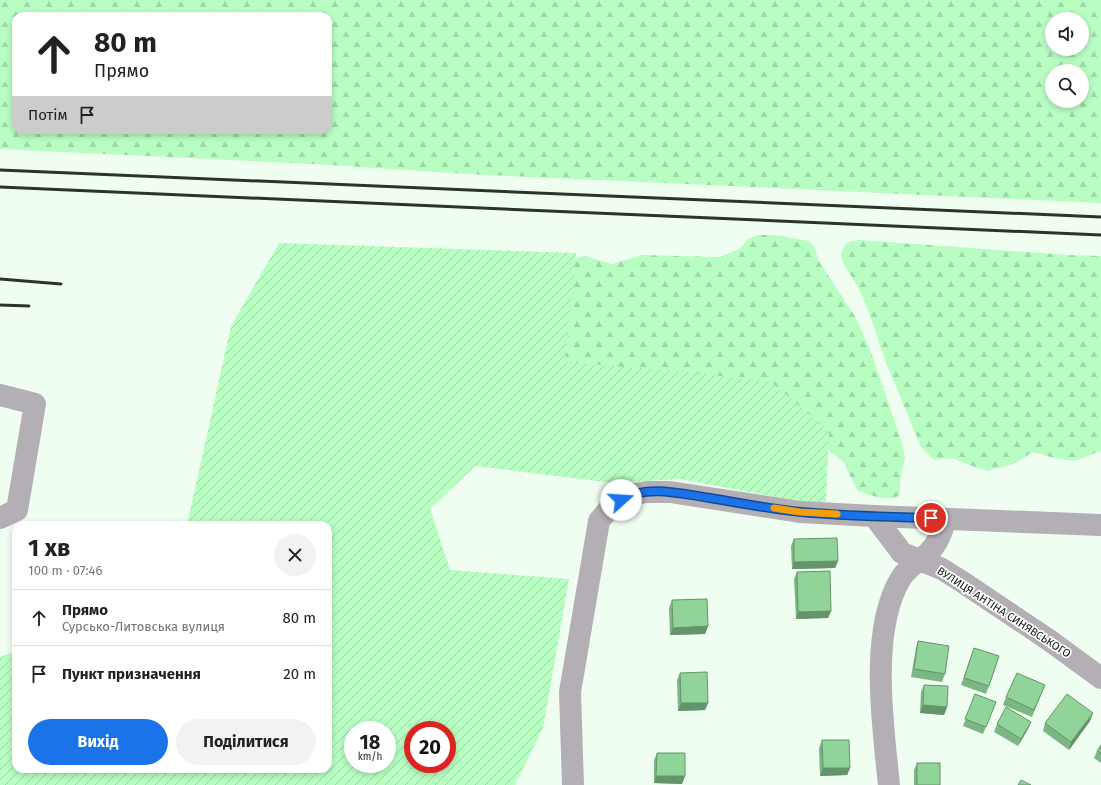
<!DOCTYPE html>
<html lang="uk">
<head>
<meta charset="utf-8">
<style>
  body { margin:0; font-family:"Fira Sans",sans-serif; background:#f2f2f2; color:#202124; height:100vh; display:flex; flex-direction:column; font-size:15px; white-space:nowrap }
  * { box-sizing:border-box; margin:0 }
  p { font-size:13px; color:#757577 }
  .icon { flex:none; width:22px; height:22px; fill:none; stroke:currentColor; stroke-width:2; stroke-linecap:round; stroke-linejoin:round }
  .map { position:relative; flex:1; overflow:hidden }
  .side { position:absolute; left:12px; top:521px; width:320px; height:252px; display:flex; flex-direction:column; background:#fff; border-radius:12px; box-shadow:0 2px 6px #0003 }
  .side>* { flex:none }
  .guide { position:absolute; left:12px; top:12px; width:320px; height:122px; border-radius:12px; box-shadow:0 2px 6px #0003; background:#fff; color:#202124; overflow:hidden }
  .buttons { position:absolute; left:1045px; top:12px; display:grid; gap:8px }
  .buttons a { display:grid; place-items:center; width:44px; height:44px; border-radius:50%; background:#fff; box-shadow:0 2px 6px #0003; font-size:20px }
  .speed { position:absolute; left:344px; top:721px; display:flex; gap:8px; font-size:20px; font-weight:700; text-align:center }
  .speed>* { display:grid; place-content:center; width:52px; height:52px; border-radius:50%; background:#fff; box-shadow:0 2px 6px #0003; line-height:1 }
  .speed small { font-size:10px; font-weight:400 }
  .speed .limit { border:6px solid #d22; background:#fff; color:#111 }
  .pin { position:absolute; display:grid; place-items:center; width:34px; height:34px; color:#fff; margin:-17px; border:2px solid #fff; border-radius:50%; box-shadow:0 1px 4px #0007 }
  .me { position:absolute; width:44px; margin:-22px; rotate:71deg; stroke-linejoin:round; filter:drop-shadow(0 0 3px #0008) }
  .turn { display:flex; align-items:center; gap:14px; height:84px; padding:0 16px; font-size:18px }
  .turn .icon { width:52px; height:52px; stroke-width:2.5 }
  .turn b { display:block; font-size:28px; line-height:34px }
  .then { display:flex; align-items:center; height:38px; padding:0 16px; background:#0003; gap:8px; font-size:15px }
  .round { display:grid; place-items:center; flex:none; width:42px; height:42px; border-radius:21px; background:#f2f2f2 }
  .overview { display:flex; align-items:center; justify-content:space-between; height:68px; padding:0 16px }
  h1 { font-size:24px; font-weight:700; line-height:30px }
  .action { display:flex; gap:8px; margin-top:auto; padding:8px 16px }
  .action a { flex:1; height:46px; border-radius:24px; background:#1a73e8; color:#fff; font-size:16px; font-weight:700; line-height:46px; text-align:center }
  .action a+a { background:#f2f2f2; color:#202124 }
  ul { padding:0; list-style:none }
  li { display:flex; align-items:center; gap:12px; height:56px; padding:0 16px; border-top:1px solid #e0e0e0 }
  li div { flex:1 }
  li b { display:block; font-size:15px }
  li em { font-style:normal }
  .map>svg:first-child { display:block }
  .forest { fill:url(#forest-firs); fill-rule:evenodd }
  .garden { fill:url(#garden-furrows); fill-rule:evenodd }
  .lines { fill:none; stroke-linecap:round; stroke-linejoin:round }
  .minor { stroke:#b3afb5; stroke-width:22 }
  .rail { stroke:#2c322c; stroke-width:3 }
  .wall { fill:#7cb684 }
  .shaded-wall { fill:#65946c }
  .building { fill:#90d49a; stroke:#65946c }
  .route-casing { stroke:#114b97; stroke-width:10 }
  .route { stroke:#1a73e8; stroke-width:7 }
  .slow { stroke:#f59e0b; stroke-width:7 }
  .labels { text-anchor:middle; stroke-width:3.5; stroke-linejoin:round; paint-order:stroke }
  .street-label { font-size:11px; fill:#111611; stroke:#fff }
</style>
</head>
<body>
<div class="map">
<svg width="1101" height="785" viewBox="0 0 1101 785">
  <defs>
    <pattern id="forest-firs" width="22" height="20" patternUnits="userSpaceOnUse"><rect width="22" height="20" fill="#b8fdc2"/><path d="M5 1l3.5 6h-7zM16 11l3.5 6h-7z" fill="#9dd8a6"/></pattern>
    <pattern id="garden-furrows" width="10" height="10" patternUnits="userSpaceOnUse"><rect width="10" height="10" fill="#b8fdc2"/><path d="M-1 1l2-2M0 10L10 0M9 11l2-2" fill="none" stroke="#9dd8a6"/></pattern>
  </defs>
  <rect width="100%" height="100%" fill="#effef1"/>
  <g class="forest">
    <path d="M0,0h1101v203l-634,-29 -136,-9 -331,-16zM16,16h312v114h-312zM1052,19h30v30h-30zM1052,71h30v30h-30z"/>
    <path d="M757,235h19l33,6 6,7 3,12 38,58 15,34 31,91 3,15 -5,23v14c-13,8 -28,0 -42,-4l-10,-19 -4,-10 -28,-21 -264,-81 14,-99 18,-5 28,8 30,-9 78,2 20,-8 7,-9z"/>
    <path d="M860,240l208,15 33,1v195l-27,10 -20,-3 -21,-6 -20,12 -25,7 -16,-5 -20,-8 -18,2 -13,-13 -36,-87 -16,-48 -10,-23 -17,-28 -1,-8 4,-8 6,-4z"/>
  </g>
  <path class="garden" d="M279,243l297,10 -11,109 122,10 84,10 58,49 -3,71h-24l-122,-23 -67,4 -138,-17 -45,43 20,61 119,9 -26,149 -28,57h-515v-128l16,-6v118h312v-244h-141l44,-199zM353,730h34v34h-34zM413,730h34v34h-34z"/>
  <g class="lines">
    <g class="minor">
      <path d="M0,395l35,9 -18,106 -17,8"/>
      <path d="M874,516l28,37 40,16 22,14 85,57 52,38"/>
      <path d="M573,785l-3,-93 29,-171 14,-17 16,-9 18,-3h23l130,20 74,4 227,9"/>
      <path d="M889,785c-6,-59 -20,-155 12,-207 6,-10 18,-17 27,-25 10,-9 14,-22 18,-34"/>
    </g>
    <g class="rail">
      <path d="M0,170l1101,47"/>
      <path d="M0,187l1101,48"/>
      <path d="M0,279l61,5"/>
      <path d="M0,305l29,1"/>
    </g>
  </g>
  <g class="wall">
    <path d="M794,539l44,22 -3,7 -43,1 -1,-23z"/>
    <path d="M797,572l34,39 -3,7 -32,1 -2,-40z"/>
    <path d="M672,600l36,26 -3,8 -35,1 -1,-27z"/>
    <path d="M918,641l27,33 -3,8 -31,-5 5,-29z"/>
    <path d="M974,648l25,8 -13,38 -25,-9z"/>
    <path d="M680,673l28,30 -3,7 -27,1 -1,-31z"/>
    <path d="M924,685l23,22 -3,8 -24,-2 1,-21z"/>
    <path d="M1045,685l-13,32 -29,-12 3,-8z"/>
    <path d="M975,694l21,8 -13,32 -20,-8z"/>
    <path d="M1090,721l-21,29 -26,-19 2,-8z"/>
    <path d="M997,724l31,5 -10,17 -24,-14z"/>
    <path d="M822,740l28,28 -3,7 -27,1 -1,-28z"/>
    <path d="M1101,745v18l-7,-5 3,-7z"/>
    <path d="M657,753l28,23 -3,8 -28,-1v-23z"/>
    <path d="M917,763l23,22h-26v-15z"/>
  </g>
  <g class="shaded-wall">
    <path d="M838,561l-3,7 -43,1 2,-7z"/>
    <path d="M831,611l-3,7 -32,1 2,-7z"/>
    <path d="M708,626l-3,8 -35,1 3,-7z"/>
    <path d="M681,703h27l-3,7 -27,1z"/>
    <path d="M923,705l24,2 -3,8 -24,-2z"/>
    <path d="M1093,713l-3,8 -21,29 2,-8z"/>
    <path d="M1031,722l-3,7 -10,17 3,-7z"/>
    <path d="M823,768h27l-3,7 -27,1z"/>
    <path d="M656,776h29l-3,8 -28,-1z"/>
  </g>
  <g class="building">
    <path d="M837,538l1,23 -44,1v-23z"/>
    <path d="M830,571l1,40 -33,1 -1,-40z"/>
    <path d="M707,599l1,27 -35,2 -1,-28z"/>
    <path d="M918,641l31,5 -4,28 -31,-5z"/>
    <path d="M974,648l25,8 -10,30 -25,-8z"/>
    <path d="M707,672l1,31h-27l-1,-30z"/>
    <path d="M1017,673l28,12 -11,25 -28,-13z"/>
    <path d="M924,685l24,1 -1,21 -24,-2z"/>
    <path d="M975,694l21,8 -10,25 -21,-8z"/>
    <path d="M1067,694l26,19 -22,29 -26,-19z"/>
    <path d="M1006,707l25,15 -10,17 -24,-15z"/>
    <path d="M822,740h27l1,28h-27z"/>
    <path d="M1101,745v8l-4,-2z"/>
    <path d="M657,753h28v23h-29z"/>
    <rect x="917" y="763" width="23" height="22"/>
    <path d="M1021,780l10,5h-13z"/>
  </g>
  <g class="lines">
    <defs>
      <path id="route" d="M621,500c26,-16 61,-6 89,-2 30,5 60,11 91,14 43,4 87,5 130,6"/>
    </defs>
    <use href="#route" class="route-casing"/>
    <use href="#route" class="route"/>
    <path class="slow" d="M774,508l26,4 37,2"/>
  </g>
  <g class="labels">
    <g class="street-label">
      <text transform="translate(1004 612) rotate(33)" y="4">ВУЛИЦЯ АНТІНА СИНЯВСЬКОГО</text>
    </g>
  </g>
</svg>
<div class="buttons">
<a><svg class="icon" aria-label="sound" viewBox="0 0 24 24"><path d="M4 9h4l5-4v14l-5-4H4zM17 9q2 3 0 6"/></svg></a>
<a><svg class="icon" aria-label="search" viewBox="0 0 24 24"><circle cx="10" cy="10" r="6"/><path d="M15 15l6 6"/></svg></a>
</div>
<div class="speed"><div>18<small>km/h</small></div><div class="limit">20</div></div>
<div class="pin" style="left:931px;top:518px;background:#d93025"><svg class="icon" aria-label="arrive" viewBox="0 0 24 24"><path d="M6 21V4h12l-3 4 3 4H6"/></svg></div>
<svg class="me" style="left:621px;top:500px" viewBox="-20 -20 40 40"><circle r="19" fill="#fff"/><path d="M0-13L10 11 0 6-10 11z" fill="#1a73e8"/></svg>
<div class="guide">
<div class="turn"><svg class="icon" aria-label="ahead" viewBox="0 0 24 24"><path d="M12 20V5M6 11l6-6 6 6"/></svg><div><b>80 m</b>Прямо</div></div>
<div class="then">Потім<svg class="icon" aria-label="arrive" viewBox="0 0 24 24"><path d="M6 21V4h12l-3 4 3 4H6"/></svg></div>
</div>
<section class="side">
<div class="overview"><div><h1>1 хв</h1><p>100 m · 07:46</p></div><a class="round"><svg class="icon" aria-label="close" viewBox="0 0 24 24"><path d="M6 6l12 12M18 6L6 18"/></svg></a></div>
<ul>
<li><svg class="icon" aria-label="ahead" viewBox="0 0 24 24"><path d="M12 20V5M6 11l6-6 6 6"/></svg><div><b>Прямо</b><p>Сурсько-Литовська вулиця</p></div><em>80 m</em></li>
<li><svg class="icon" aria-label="arrive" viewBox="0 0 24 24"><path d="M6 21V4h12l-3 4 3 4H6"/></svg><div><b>Пункт призначення</b></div><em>20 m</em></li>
</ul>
<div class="action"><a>Вихід</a><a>Поділитися</a></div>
</section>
</div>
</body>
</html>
